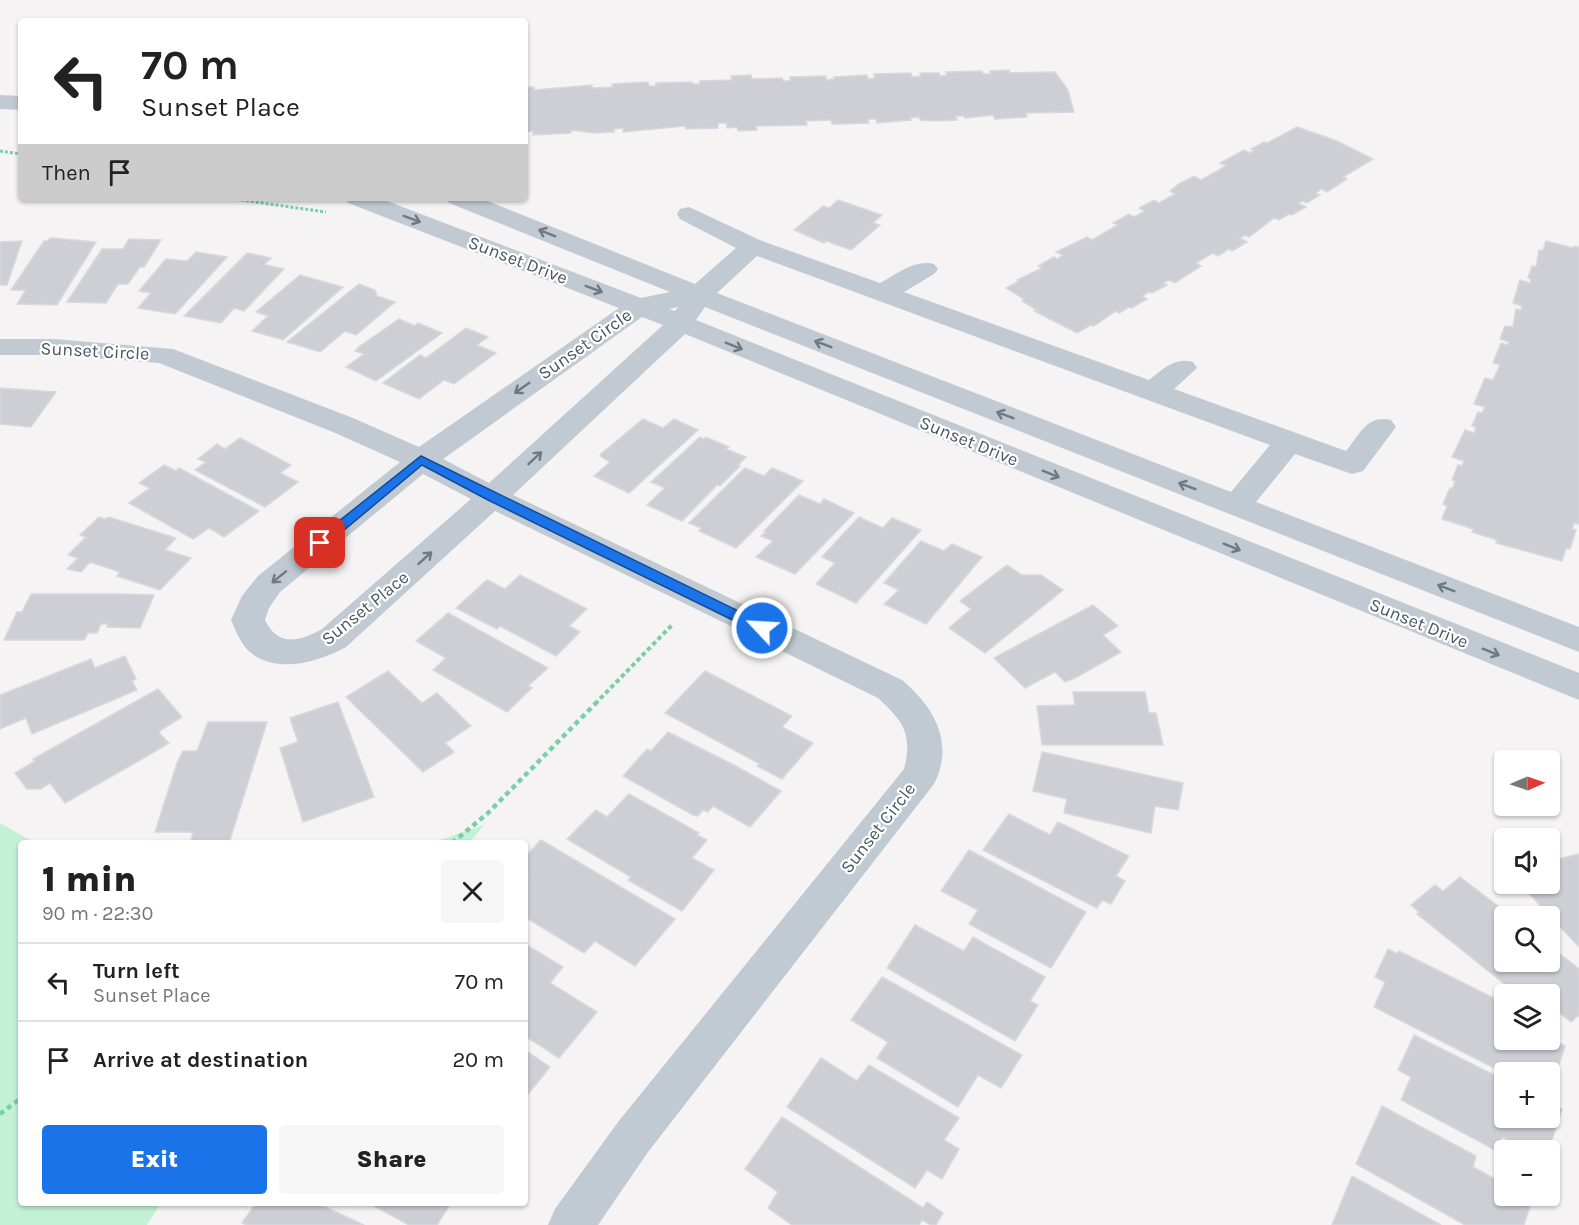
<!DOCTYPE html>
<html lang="en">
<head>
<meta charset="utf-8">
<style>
  body { margin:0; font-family:Karla,sans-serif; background:#f6f6f6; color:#222; height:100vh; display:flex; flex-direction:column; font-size:22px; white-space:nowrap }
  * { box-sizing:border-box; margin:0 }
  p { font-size:20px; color:#767676 }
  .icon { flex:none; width:33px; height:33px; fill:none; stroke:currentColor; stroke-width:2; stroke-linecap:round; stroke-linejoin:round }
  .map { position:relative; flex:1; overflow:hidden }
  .drawer { position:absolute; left:18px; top:840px; width:510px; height:366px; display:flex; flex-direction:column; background:#fff; border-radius:6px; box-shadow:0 2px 4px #0004 }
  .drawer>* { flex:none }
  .top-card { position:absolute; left:18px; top:18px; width:510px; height:183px; border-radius:6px; box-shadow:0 2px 4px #0004; background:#fff; color:#222; overflow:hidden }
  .needle { width:39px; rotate:88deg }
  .fabs { position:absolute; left:1494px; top:750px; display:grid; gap:12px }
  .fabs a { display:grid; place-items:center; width:66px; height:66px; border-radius:6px; background:#fff; box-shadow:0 2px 4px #0004; font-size:30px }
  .pin { position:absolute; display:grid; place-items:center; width:51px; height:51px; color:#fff; margin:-26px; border-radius:12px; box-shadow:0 3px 9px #0006 }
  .me { position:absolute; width:66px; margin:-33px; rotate:295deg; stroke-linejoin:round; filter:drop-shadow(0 0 4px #0008) }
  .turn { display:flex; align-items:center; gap:21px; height:126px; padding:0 24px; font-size:27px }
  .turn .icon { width:78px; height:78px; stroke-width:2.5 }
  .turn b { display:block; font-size:42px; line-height:51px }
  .then { display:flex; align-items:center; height:57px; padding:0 24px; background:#0003; gap:12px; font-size:22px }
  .round { display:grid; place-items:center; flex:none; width:63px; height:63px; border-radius:6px; background:#f6f6f6 }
  .headline { display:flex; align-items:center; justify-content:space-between; height:102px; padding:0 24px }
  h1 { font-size:36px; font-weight:800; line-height:45px }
  .action { display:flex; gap:12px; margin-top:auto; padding:12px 24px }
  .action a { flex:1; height:69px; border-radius:6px; background:#1a73e8; color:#fff; font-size:24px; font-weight:800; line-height:69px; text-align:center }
  .action a+a { background:#f6f6f6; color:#222 }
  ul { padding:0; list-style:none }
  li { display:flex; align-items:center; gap:18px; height:78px; padding:0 24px; border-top:2px solid #e0e0e0 }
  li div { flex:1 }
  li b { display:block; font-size:22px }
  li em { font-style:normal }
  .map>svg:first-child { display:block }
  .green { fill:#c3f1d5 }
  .building { fill:#cdcfd5; stroke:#d7d9de; stroke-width:1.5 }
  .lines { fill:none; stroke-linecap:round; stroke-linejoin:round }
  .path-far2 { stroke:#7ad0a6; stroke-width:3; stroke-dasharray:3 2; stroke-linecap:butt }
  .path-far1 { stroke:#7ad0a6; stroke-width:4; stroke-dasharray:4.5 3; stroke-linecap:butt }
  .path { stroke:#7ad0a6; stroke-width:4.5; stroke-dasharray:5 4; stroke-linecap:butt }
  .minor { fill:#c1cad2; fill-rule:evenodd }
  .oneway { stroke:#6e7983 }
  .route { fill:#1a73e8; stroke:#114b97; stroke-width:1.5 }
  .labels { text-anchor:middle; stroke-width:4.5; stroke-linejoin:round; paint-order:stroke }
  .street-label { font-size:18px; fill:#4a5661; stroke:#fff }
</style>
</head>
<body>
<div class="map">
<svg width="1579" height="1225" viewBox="0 0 1579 1225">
  <rect width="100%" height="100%" fill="#f5f3f3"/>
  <g class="green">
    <path d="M0,823l35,20h-14v360h140l-14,22h-147z"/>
    <path d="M484,825l-15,18h-38z"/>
  </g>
  <g class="building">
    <path d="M1009,70l1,3 45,-1 13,18 6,22 -48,1 1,4 -32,2 -2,-4 -28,3 -1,-2h-8l1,4 -21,1 -16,-1 -1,-3 -9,1 1,2 -34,3 -1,-4h-8l1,4 -29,1h-8l-1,-4 -25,1 1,4 -51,1 1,4 -19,1 -1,-4 -10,1v-5h-9v5l-32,1 -1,-3 -62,6v-4l-9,1v3l-20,1 -23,-3v3l-38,2v-4l-8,1v-45h9v3l58,-5v3l21,-1 -1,-3 36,-2 1,4h7v-3l36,-1 1,2h7v-3l32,-1 -1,-4 20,-1 1,4 30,-1 1,3h7v-4l36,-1v4l8,-1v-2l33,-2 1,4 7,-1 -1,-4 37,-1 1,4 9,-1 -1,-3h19l1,3 7,-1 -1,-3 36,-1 1,3h8l-1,-3z"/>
    <path d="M1297,127l40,14 36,18 -30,18 4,2 -20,13 -6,-3 -5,4 4,2 -13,8 -4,-2 -5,2 8,4 -14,8 -3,-1 -10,6 -5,-2 -25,19 -4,-2 -5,3 7,4 -15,9 -3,-2 -11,7 -5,-3 -17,10 5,3 -26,17 -6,-3 -6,3 4,2 -15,8 -3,-1 -7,4 5,3 -15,9 -3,-1 -10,6 -3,-2 -22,15 -3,-1 -14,8 -43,-22 3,-1 -15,-9 2,-2 -18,-11 13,-7 -2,-1 25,-12 -4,-2 16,-9 3,2 6,-4 -7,-3 31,-15 5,3 26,-15 -5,-2 16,-9 5,3 11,-6 -6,-3 15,-8 5,3 16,-9 -5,-3 9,-7 15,-8 7,4 25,-14 -6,-3 24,-13 6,3 4,-3 -3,-1 13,-7 3,1z"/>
    <path d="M838,200l44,15 -9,8 7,2 -29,25 -25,-9 -2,2 -30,-13 29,-24 6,2z"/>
    <path d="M50,238l46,4 -39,63 -40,-1 9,-14h-15l33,-49h4z"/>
    <path d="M129,239l32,1 -17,27h-4l-12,17h-10l-12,19 -39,-1 35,-53h21z"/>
    <path d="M22,241l-15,44h-7v-43z"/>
    <path d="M1546,241l27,7 1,-2 5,1v277l-5,-1 -2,6 4,1 -6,19 -4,-1 -4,13 -66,-18 1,-3 -25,-8 1,-3 -31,-10 5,-13 -4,-2 7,-16 2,1 3,-8 -3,-1 6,-15 4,1 2,-5 -12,-4 13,-27 9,3 2,-6 -4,-1 6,-14 4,1 3,-6 -11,-3 11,-26 8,2 7,-15 -7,-2 8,-20 7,2 1,-3 -9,-3 5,-13 8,1 3,-18 5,1 1,-4 -9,-3 7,-23 10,3 1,-4 -3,-1 4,-12 4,1 3,-17h4z"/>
    <path d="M196,252l31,5 -52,57 -37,-6 13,-15 -12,-2 27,-32 21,2z"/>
    <path d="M247,253l24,5 -6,6 1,1 18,4 -40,42 -10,-3 -13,15 -37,-7z"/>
    <path d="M300,275l43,12 -60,53 -31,-9 16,-15 -12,-4z"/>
    <path d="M359,284l16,6 2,6 18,6 -39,33 -11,-4 -25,21 -33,-10z"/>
    <path d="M399,319l16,7 3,-3 24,10 -66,48 -30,-14 18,-13 -9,-3 5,-5z"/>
    <path d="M466,328l22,9 -11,8 19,8 -42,31 -10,-4 -25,19 -36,-16 37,-28 6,3z"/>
    <path d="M0,388l56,4 -25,35 -31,-3z"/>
    <path d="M643,419l20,9 11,-9 24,11 -69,63 -35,-17 16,-14 -10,-6 1,-2z"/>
    <path d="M700,437l3,2 3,-2 23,10 -3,2 20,8 -8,8 2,1 -20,20 -3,-1 -35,36 -35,-16 18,-17 -14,-6z"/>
    <path d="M240,438l51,27 -11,8 18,9 -33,25 -70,-37 11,-8 -8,-3 19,-15 8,5z"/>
    <path d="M164,465l12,6 3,-3 80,43 -35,26 -15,-9 -16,11 -64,-36 21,-15 -11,-5z"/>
    <path d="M745,468l19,8 8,-8 31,13 -67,67 -37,-17 2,-3 -12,-5z"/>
    <path d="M799,495l21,9 4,-5 30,14 -59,61 -39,-17 17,-16 -12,-5 5,-4 -2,-1z"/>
    <path d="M99,517l6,2 4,-2 67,21 -11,12 26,8 -31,32 -43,-14 3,-4 -30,-10 -9,10 -14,-3 11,-11 -10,-3 18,-18 -6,-2z"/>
    <path d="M859,517l24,11 9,-10 29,12 -65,73 -40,-19 19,-21 -13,-6z"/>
    <path d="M921,541l23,10 8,-7 30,13 -56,67 -42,-20 15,-14 -15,-7z"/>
    <path d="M1007,565l15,10h19l22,15 -78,63 -36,-25 22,-19 -11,-8z"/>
    <path d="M520,575l67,34 -18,17 11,6 -24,24 -56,-30 -3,3 -41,-21 31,-28 18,9z"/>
    <path d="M31,594h91l32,1 -14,33 -33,-1 1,-3h-7l-4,9h-9l-4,7h-80l13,-28h5z"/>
    <path d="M1093,605l25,21 -15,9 18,17 -46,26 -10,4 -10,-10 -30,16 -31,-30z"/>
    <path d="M448,613l100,55 -20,18 4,2 -25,24 -74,-42 13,-12 -30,-17z"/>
    <path d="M125,656l11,23 -4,2 5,9 -105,44 -6,-16 -26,11v-34l91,-36 4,9z"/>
    <path d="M388,671l34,32 15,-10 34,33 -26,17 9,9 -31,20 -77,-75z"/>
    <path d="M705,671l87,45 -10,11 31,16 -31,36 -25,-13 3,-2 -95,-51z"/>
    <path d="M158,689l24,28 -21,13 -2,3 10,10 -20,12 -84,48 -15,-20 -9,6h-14l-12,-16 20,-12 -2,-2z"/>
    <path d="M1073,692h72l4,21h7l7,32h-121l-5,-39 38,-1z"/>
    <path d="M338,702l36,95 -71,25 -23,-74 18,-6 -8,-24z"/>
    <path d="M208,722h59l-38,121h-39l3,-10 -3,-1h-35l22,-69 6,-12h14z"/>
    <path d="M668,732l66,33 47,26 -31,36 -37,-21 -5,6 -5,-2 -5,6 -5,-1 -70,-39 24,-27 4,2z"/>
    <path d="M1042,752l141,31 -5,27 -23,-4 -4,27 -87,-20 3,-14 -34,-8z"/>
    <path d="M629,794l70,39 -2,2 10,5 -15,18 22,12 -32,41 -54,-31 3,-3 -64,-38 29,-29 11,7z"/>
    <path d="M1009,814l41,21 8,-13 71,34 -13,20 9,5 -14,23 -9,-4 -5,8 -114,-58z"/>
    <path d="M541,840l134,79 -40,47 -40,-25 -11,12 -59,-36v-37l4,-4 -4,-2v-17z"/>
    <path d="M969,850l117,62 -35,56 -82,-44 9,-14 -37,-19z"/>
    <path d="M1579,854v93l-59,-63h30v-23z"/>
    <path d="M1460,877l51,39h-7v46h46v-16l29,23v46l-8,7 -21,-17v-11h-13l-7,-5 -7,5h-6l-100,-80 2,-2 -8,-7 24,-20 8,6z"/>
    <path d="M915,925l49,26 9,-14 72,40 -15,24 8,4 -23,36 -128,-73z"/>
    <path d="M525,944l38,23 -13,16 47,29 -38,46 -34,-22z"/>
    <path d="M1388,949l9,5 2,-3 105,52v37l46,-2 15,8 -15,48v-22l-46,1 -130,-66 11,-25 -10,-5z"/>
    <path d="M882,977l140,78 -21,33 -23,-13 -20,32 -81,-49 11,-16 -37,-22z"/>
    <path d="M1414,1035l90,45v38h46v-15l12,6 -13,41h-21l-26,-13 -5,14 -96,-51 10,-23 -13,-7z"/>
    <path d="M528,1052l22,15 -25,31v-43z"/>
    <path d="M821,1058l36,23 12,-16 90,53 -15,22 15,9 -17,30 -15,-9 -12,18 -128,-81z"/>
    <path d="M1382,1106l94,50 -3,11 31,17v12h20l8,4 -8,25h-59l-109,-61z"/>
    <path d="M782,1117l141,91 4,-6 16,11 -7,12h-5l-9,-5 -3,5h-127l-24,-17 10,-16 -33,-23z"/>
    <path d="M1352,1176l89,49h-109z"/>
    <path d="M256,1203h61l47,22h-117l-5,-2z"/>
    <path d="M368,1203h83l-14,22h-28z"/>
  </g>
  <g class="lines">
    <g class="path-far2">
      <path d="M0,151l21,3"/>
      <path d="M226,198l100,14"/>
    </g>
    <path class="path-far1" d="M595,704l78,-80"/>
    <g class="path">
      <path d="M452,843l36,-30 108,-110"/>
      <path d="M0,1114l21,-16"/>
    </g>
    <g class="minor">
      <path d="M0,95l21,1v14l-21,-1z"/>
      <path d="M345,198h34l262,100 29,-6 -221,-89 -3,-5h34l215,86 41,-36 -56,-29 -3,-5 3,-5 9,-2 73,34 118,42c17,-9 35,-24 54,-19l4,5 -4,5 -30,18 245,88c15,-11 25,-23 44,-18l4,6 -23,21 172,62c14,-17 21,-37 45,-31l5,7 -33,44 -11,3 -57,-20 -39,48 323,125v25l-874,-345 -9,13 883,353v27l-894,-366 -172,161 389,185c32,27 53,63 32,104l-286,368 -50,73h-50l7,-16 63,-87 286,-353c9,-35 -1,-48 -26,-71l-383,-187 -149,136c-27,15 -68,27 -95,6 -10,-8 -15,-22 -20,-33l11,-24 16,-20 142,-114 -67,-30 -174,-69 -105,-8h-54v-16h54l119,10 180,69 66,29 200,-139 -271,-105zM757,256l513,189 -39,47 -514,-199zM678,307l-3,4 -6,-2zM642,317l21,8 -174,158 -46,-24zM423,474l48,25 -149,130c-23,13 -44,18 -57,-9l4,-12 11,-16z"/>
    </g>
  </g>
  <defs><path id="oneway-shaft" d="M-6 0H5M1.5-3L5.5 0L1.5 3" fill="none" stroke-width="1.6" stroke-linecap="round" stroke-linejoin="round" transform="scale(1.5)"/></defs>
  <g class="oneway">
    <use href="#oneway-shaft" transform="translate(412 219) rotate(21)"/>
    <use href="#oneway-shaft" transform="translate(547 233) rotate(-158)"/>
    <use href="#oneway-shaft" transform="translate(594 289) rotate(21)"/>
    <use href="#oneway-shaft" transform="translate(823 344) rotate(-159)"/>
    <use href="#oneway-shaft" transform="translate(734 346) rotate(22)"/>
    <use href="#oneway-shaft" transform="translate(522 388) rotate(145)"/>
    <use href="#oneway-shaft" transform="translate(1005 415) rotate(-159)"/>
    <use href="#oneway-shaft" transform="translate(535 458) rotate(-43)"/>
    <use href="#oneway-shaft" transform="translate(1051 474) rotate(22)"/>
    <use href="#oneway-shaft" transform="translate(1187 486) rotate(-159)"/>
    <use href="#oneway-shaft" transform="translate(1232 547) rotate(22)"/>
    <use href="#oneway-shaft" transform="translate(425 558) rotate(-42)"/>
    <use href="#oneway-shaft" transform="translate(279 577) rotate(141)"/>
    <use href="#oneway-shaft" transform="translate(1446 588) rotate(-159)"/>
    <use href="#oneway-shaft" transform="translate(1491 652) rotate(22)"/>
  </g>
  <path class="route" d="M421,456l346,169 2,3 -7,6 -5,-2 -269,-132 -66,-35 -97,81h-10l-1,-3 1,-3z"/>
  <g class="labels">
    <g class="street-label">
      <text transform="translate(518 260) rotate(21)" y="6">Sunset Drive</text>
      <text transform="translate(585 344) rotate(-35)" y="6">Sunset Circle</text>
      <text transform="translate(95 351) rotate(3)" y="6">Sunset Circle</text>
      <text transform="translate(969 441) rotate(22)" y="6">Sunset Drive</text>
      <text transform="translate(365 608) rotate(-39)" y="6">Sunset Place</text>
      <text transform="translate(1419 623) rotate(22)" y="6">Sunset Drive</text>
      <text transform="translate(878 828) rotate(-52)" y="6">Sunset Circle</text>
    </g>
  </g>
</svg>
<div class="fabs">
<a><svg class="needle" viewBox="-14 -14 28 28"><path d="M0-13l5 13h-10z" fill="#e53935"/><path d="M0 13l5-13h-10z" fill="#767676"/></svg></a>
<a><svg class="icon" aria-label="sound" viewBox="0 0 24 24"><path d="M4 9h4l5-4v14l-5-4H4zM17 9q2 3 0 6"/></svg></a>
<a><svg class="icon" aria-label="search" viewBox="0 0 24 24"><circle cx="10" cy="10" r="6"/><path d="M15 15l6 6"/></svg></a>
<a><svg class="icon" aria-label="layers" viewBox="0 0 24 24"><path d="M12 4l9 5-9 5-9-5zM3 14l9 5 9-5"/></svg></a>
<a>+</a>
<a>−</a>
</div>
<div class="pin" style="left:320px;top:543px;background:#d93025"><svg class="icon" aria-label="arrive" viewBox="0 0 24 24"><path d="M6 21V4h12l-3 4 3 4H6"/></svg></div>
<svg class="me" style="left:762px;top:628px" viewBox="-20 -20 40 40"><circle r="17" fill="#1a73e8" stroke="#fff" stroke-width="3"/><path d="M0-11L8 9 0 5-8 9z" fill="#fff"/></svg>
<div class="top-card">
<div class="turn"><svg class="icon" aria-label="left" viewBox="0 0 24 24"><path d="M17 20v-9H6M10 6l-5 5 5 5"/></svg><div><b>70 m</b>Sunset Place</div></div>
<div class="then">Then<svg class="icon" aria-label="arrive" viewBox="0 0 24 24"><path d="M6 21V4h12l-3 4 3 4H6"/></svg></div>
</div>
<section class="drawer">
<div class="headline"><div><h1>1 min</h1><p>90 m · 22:30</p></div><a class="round"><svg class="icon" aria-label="close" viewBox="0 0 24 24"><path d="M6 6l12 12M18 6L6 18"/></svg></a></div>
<ul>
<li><svg class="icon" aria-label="left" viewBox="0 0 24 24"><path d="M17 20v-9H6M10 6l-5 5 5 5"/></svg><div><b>Turn left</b><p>Sunset Place</p></div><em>70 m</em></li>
<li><svg class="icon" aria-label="arrive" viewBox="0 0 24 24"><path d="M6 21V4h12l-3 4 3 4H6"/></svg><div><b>Arrive at destination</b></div><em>20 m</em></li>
</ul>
<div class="action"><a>Exit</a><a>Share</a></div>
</section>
</div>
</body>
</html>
